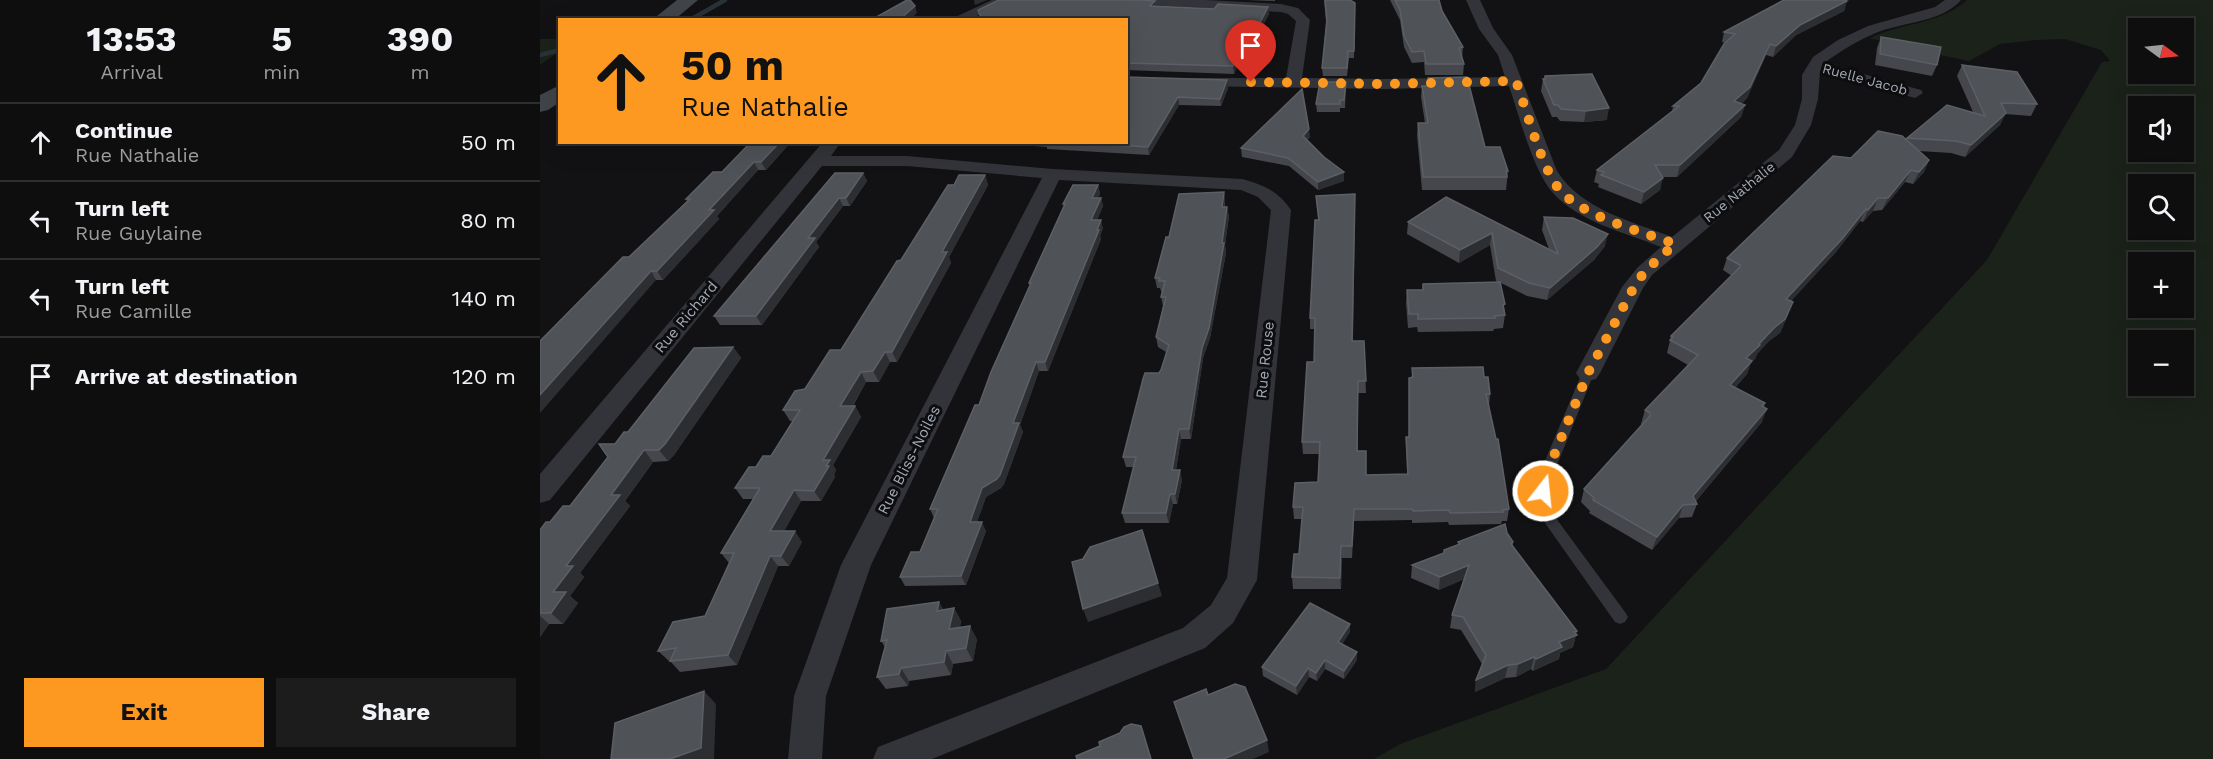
<!DOCTYPE html>
<html lang="en">
<head>
<meta charset="utf-8">
<style>
  body { margin:0; font-family:"Work Sans",sans-serif; background:#1c1c1d; color:#f1f3f6; height:100vh; display:flex; flex-direction:column; font-size:22px; white-space:nowrap }
  * { box-sizing:border-box; margin:0 }
  p { font-size:20px; color:#9b9c9e }
  .icon { flex:none; width:33px; height:33px; fill:none; stroke:currentColor; stroke-width:2; stroke-linecap:round; stroke-linejoin:round }
  .map { position:relative; flex:1; overflow:hidden }
  .sheet { display:flex; flex-direction:column; background:#0e0e0f; width:540px }
  .sheet>* { flex:none }
  .top-card { position:absolute; left:18px; top:18px; width:570px; height:126px; border-radius:0px; box-shadow:0 6px 24px #0002,0 0 0 2px #2e2e2f; background:#fd9920; color:#111; overflow:hidden }
  .needle { width:39px; rotate:105deg }
  .controls { position:absolute; left:1588px; top:18px; display:grid; gap:12px }
  .controls a { display:grid; place-items:center; width:66px; height:66px; border-radius:0px; background:#0e0e0f; box-shadow:0 6px 24px #0002,0 0 0 2px #2e2e2f; font-size:30px }
  .pin { position:absolute; display:grid; place-items:center; width:51px; height:51px; color:#fff; margin:-62px -26px; border-radius:50% 50% 50% 0; rotate:-45deg; box-shadow:0 0 6px #0007 }
  .pin .icon { rotate:45deg }
  .me { position:absolute; width:66px; margin:-33px; rotate:16deg; stroke-linejoin:round; filter:drop-shadow(0 0 4px #0008) }
  .turn { display:flex; align-items:center; gap:21px; height:126px; padding:0 24px; font-size:27px }
  .turn .icon { width:78px; height:78px; stroke-width:2.5 }
  .turn b { display:block; font-size:42px; line-height:51px }
  .eta { display:flex; justify-content:space-evenly; align-items:center; height:102px; text-align:center }
  .eta b { font-size:36px; font-weight:700; line-height:42px }
  .action { display:flex; gap:12px; margin-top:auto; padding:12px 24px }
  .action a { flex:1; height:69px; border-radius:0px; background:#fd9920; color:#111; font-size:24px; font-weight:700; line-height:69px; text-align:center }
  .action a+a { background:#1c1c1d; color:#f1f3f6 }
  ul { padding:0; list-style:none }
  li { display:flex; align-items:center; gap:18px; height:78px; padding:0 24px; border-top:2px solid #2e2e2f }
  li div { flex:1 }
  li b { display:block; font-size:22px }
  li em { font-style:normal }
  main { display:flex; flex:1; min-height:0 }
  .map>svg:first-child { display:block }
  .green { fill:#1a221a; fill-rule:evenodd }
  .lines { fill:none; stroke-linecap:round; stroke-linejoin:round }
  .stream { stroke:#283338; stroke-width:4.5 }
  .lane { fill:#333439; fill-rule:evenodd }
  .street { fill:#333439; fill-rule:evenodd }
  .secondary { fill:#414449; fill-rule:evenodd }
  .wall { fill:#45474c }
  .shaded-wall { fill:#2c2e31 }
  .building { fill:#4f5257; stroke:#5c6066; stroke-width:1.5 }
  .route { stroke:#fd9920; stroke-width:10; stroke-dasharray:0 18 }
  .labels { text-anchor:middle; stroke-width:6; stroke-linejoin:round; paint-order:stroke }
  .far-street-label { font-size:14px; fill:#a2aab5; stroke:#0d0d0f }
  .street-label { font-size:15px; fill:#a2aab5; stroke:#0d0d0f }
</style>
</head>
<body>
<main>
<section class="sheet">
<div class="eta">
<div><b>13:53</b><p>Arrival</p></div>
<div><b>5</b><p>min</p></div>
<div><b>390</b><p>m</p></div>
</div>
<ul>
<li><svg class="icon" aria-label="ahead" viewBox="0 0 24 24"><path d="M12 20V5M6 11l6-6 6 6"/></svg><div><b>Continue</b><p>Rue Nathalie</p></div><em>50 m</em></li>
<li><svg class="icon" aria-label="left" viewBox="0 0 24 24"><path d="M17 20v-9H6M10 6l-5 5 5 5"/></svg><div><b>Turn left</b><p>Rue Guylaine</p></div><em>80 m</em></li>
<li><svg class="icon" aria-label="left" viewBox="0 0 24 24"><path d="M17 20v-9H6M10 6l-5 5 5 5"/></svg><div><b>Turn left</b><p>Rue Camille</p></div><em>140 m</em></li>
<li><svg class="icon" aria-label="arrive" viewBox="0 0 24 24"><path d="M6 21V4h12l-3 4 3 4H6"/></svg><div><b>Arrive at destination</b></div><em>120 m</em></li>
</ul>
<div class="action"><a>Exit</a><a>Share</a></div>
</section>
<div class="map">
<svg width="1673" height="759" viewBox="0 0 1673 759">
  <rect width="100%" height="100%" fill="#121214"/>
  <g class="green">
    <path d="M1427,0h246v759h-839l26,-15 206,-75 381,-409 115,-198 8,-1 -9,-11 -36,-11 -29,1 -36,4 -31,17 -53,-11 -46,-12c32,-15 70,-14 97,-38zM1599,28h45v46h-45zM1599,106h45v46h-45zM1599,184h45v46h-45zM1599,262h45v46h-45zM1599,340h45v46h-45z"/>
    <path d="M0,39h19l1,12 -20,14z"/>
  </g>
  <g class="lines">
    <g class="stream">
      <path d="M150,20l35,-20"/>
      <path d="M0,55l20,-5"/>
    </g>
    <path class="lane" d="M1048,369l6,4 -41,102 -3,16 1,11 7,19 67,91 3,5 -3,5 -5,2 -5,-2 -70,-99 -8,-21 -1,-11 3,-16 43,-102z"/>
    <g class="street">
      <path d="M452,0h18l-41,20h-20z"/>
      <path d="M582,0h84l75,4 17,4 12,12 -8,58 82,1 121,-2 -7,-22 -19,-26 -13,-29h14l13,28 19,27 45,116c25,39 74,50 115,66l107,-87 16,-25 7,-26v-24l11,-18 25,-17 30,-14 67,-19 10,-7h16c-19,22 -57,22 -83,32 -20,8 -37,19 -54,31l97,27 2,3 -8,5 -95,-27 -2,28 -7,26 -19,32 -140,118 -9,13 -43,85 -4,6 -8,2 -8,-2 -4,-6 46,-86 16,-20 23,-20c-35,-14 -82,-25 -108,-54 -20,-22 -34,-78 -44,-107l-125,3 -189,-3 -6,-2 -2,-3 2,-3h97l10,-57 -8,-7 -7,-2 -152,-8z"/>
      <path d="M283,142h18l-10,14h76l146,13 189,10c22,6 36,12 49,31l-34,370 -24,43 -28,25 -273,111h-59l5,-12 305,-119 28,-23 16,-27 44,-368 -13,-13 -17,-7 -182,-10 -188,385 -45,131 -4,63h-34l6,-63 47,-131 201,-387 -135,-12h-85l-272,334 -10,3v-29z"/>
    </g>
    <g class="secondary">
      <path d="M137,0h21l-24,20h-22z"/>
      <path d="M20,85v17l-12,8 -8,2v-17z"/>
    </g>
  </g>
  <g class="wall">
    <path d="M708,0h27v1z"/>
    <path d="M784,0h26l5,3 -1,55h-5l-2,18h-24l-1,-8 4,-46z"/>
    <path d="M850,0h49l3,11 21,36 -1,11 2,6 -1,11h-38l-1,-13 -12,1 -8,-16 -4,-27z"/>
    <path d="M615,1l1,5 58,3 54,-2 1,7 -25,47h-5l-5,13 -108,-4v-50h-145l-3,-10z"/>
    <path d="M1307,1l-3,10 -48,24 -23,22 -7,-2 -19,43 -6,6 4,1 -4,12 -64,60h-15l-2,13 -19,14 -43,-17 1,-3 -5,-2 3,-12 75,-58 1,-6 28,-23 24,-40 -3,-1 2,-10z"/>
    <path d="M1341,37l56,28 -5,11 -57,-11 2,-17z"/>
    <path d="M1422,65l75,39 -6,12 -26,-2 -5,11 -35,32 -14,-4 -32,-2 10,9 -5,12 -11,12 -8,-2 -23,28 -9,1 -10,11 -3,-1 -24,31 -45,49 -3,14 -8,18 -11,8 -12,13 -2,5 -4,3 -4,12 -12,14 30,15 -1,4 -2,15 -66,79 1,3 -5,13 -13,1 -27,32 -63,-37 1,-2 -9,-9 3,-13 58,-65h-1l4,-14 43,-45 -21,-12 4,-17 61,-60 -9,-6 4,-12 124,-100 55,-19 1,-1 66,-26 -16,-36z"/>
    <path d="M586,77l102,11 -7,18 -42,-1 -30,50 -102,-6v-2l-49,-4 -2,3 -45,-4h175z"/>
    <path d="M888,78l57,69 23,24 -2,19h-84l-5,-55 1,-12h7l-4,-26 1,-11h5z"/>
    <path d="M1003,79l64,41 -23,2 -24,-1 -3,-4h-5l-11,-26z"/>
    <path d="M806,82l-1,26h-5v4h-23l-1,-8z"/>
    <path d="M770,137l-3,3 37,41 -26,9 -29,-24 -47,-9 -1,-9z"/>
    <path d="M209,142h42l-25,28h-8l-41,46 2,3 -56,61h-7l-27,-23 58,-56 -1,-2 36,-27 27,-28z"/>
    <path d="M323,173l4,8 -17,25h-7l-27,36 3,5 -57,78h-42l-6,-9z"/>
    <path d="M445,175l3,10 -39,72 2,6 -54,99h-7l-11,20h-13l-13,24h2l6,11 -28,48 3,5 -2,5 1,2 -14,24h-20l-17,30 18,11 -13,24h-11l-41,99 -57,7 -10,-11h-1l-11,-10 47,-35 24,-53 -8,-10 33,-54h-11l-8,-11 21,-21 15,-11 22,-35h-3l-7,-11 22,-21 36,-39 113,-165z"/>
    <path d="M558,185l2,9 -2,4h3l2,8 -6,14 6,8 -3,8 1,3 -53,132h-9l-19,54 3,7 -19,52 -3,4 -15,9 -9,25 9,9 -20,54 -61,1 -5,-9 20,-25 14,-34 -4,-9 49,-104 51,-119 -1,-3 35,-77 -1,-2z"/>
    <path d="M684,192l1,9v6l4,9 -4,29 1,8 -16,85 -7,20 -12,81h-10l-5,31 6,10 -5,24h-4l-4,19h-44l-3,-10 12,-46h-8l-3,-10 36,-84 2,-3 5,-18 -8,-5 -2,-10 7,-31 -2,-9 1,-6h-1l-1,-3h-3l-2,-10 14,-41z"/>
    <path d="M776,196l39,9 -2,136h11l2,52h-8v58l8,24 41,-1 -1,-37h3l3,-69 72,9 6,17 -1,12 20,103 -2,12h-5l-1,3 -52,1 -1,-3 -36,1v-3l-58,1 -2,37h-10l-1,31h-48l-1,-12 7,-23 3,-35h-8l-1,-12 25,-25 2,-28h-17l-1,-12 12,-80 1,-33h-5v-11l8,-98z"/>
    <path d="M906,197l103,52 -7,-19 2,-13 61,29 -11,14 -47,40 -20,-4 -26,-13 4,32 -2,13 -9,1 -1,2 -75,1 -1,-5 -9,1 -2,-25 1,-13h15l1,-6 76,-2 -3,-1 -6,-36 -31,18 -52,-29 1,-12z"/>
    <path d="M193,347l8,11 -67,97 -6,6 -15,1 -28,39 5,5 -50,67 4,4 -14,19 8,7 -15,21h-14l-9,13v-107l30,-24 58,-74z"/>
    <path d="M967,533l6,9v4l64,85 -4,16 -13,6 -1,6 -26,12 -2,-2 -15,8 -11,1 -30,14 1,-12 6,-16 -21,-34 -11,-2 2,-13 12,-36 -25,11 -28,-12 1,-13 32,-12 14,-8v-3z"/>
    <path d="M414,608l7,13 -1,6 17,12 -4,22 -20,3 -2,11 -42,6 -1,5 -22,3 -9,-12 8,-30 -4,-6 63,-31z"/>
    <path d="M810,624v8l-8,12 15,16 -13,19 -19,-10 -8,12 -8,-4 -12,18 -34,-19 -1,-9z"/>
  </g>
  <g class="shaded-wall">
    <path d="M434,0h13l-12,5z"/>
    <path d="M615,1l1,7 -6,-2z"/>
    <path d="M1307,1l-3,10 -48,24 -23,22 3,-11 24,-21z"/>
    <path d="M375,6l2,7 -8,7h-10z"/>
    <path d="M728,7l1,7 -25,47v-7z"/>
    <path d="M1230,44l-4,11 -19,43 -16,15 3,-12z"/>
    <path d="M698,54l1,7 -5,13 -1,-8z"/>
    <path d="M687,80l1,8 -7,18 -1,-7z"/>
    <path d="M638,97l1,8 -30,50 -1,-8z"/>
    <path d="M1205,105l-4,12 -64,60 3,-12z"/>
    <path d="M1069,108l-2,12 -23,2 2,-11z"/>
    <path d="M1466,113l-6,12 -35,32 6,-12z"/>
    <path d="M769,129l1,8 -7,7v-8z"/>
    <path d="M240,142h11l-25,28 -5,-8z"/>
    <path d="M1389,160l-5,12 -11,12 6,-12z"/>
    <path d="M214,162l4,8 -41,46 2,3 -56,61 -6,-9 52,-61z"/>
    <path d="M1371,170l-6,12 -23,28 6,-12z"/>
    <path d="M804,172v9l-26,9v-8z"/>
    <path d="M323,173l4,8 -17,25 -4,-8z"/>
    <path d="M445,175l3,10 -39,72 2,6 -54,99 -5,-10 50,-100z"/>
    <path d="M1123,178l-3,12 -19,14 3,-12z"/>
    <path d="M558,185l2,9 -6,12 -2,-8z"/>
    <path d="M684,192l1,9 -2,16 -1,-10z"/>
    <path d="M299,198l4,8 -27,36 3,5 -57,78 -6,-9 52,-78z"/>
    <path d="M561,198l2,8 -9,22 -3,-8z"/>
    <path d="M1338,198l-5,13 -10,11 5,-12z"/>
    <path d="M687,207l2,9 -4,29 1,8 -16,85 -7,20 -12,81 -2,-10 13,-81 20,-105z"/>
    <path d="M1326,209l-6,12 -24,31 -55,60 5,-13z"/>
    <path d="M561,220l2,8 -3,8 1,3 -53,132 -3,-9z"/>
    <path d="M952,233l-2,12 -31,18 1,-13z"/>
    <path d="M1068,234l-3,12 -11,14 -47,40 3,-12z"/>
    <path d="M111,271l5,9 -116,133v-18z"/>
    <path d="M1253,302l-13,31 -11,8 -12,13 -2,5 -4,3 -4,12 -22,25 5,-14 16,-27z"/>
    <path d="M193,347l8,11 -67,97 -6,6 -9,-11z"/>
    <path d="M345,352l5,10 -11,20 -6,-11z"/>
    <path d="M496,362l3,9 -19,54 3,7 -19,52 -3,4 -15,9 -12,34 -4,-9 12,-34 31,-65z"/>
    <path d="M321,372l5,10 -20,35 -6,-11z"/>
    <path d="M315,406l6,11 -28,48 3,5 -2,5 1,2 -14,24 -7,-10 9,-31z"/>
    <path d="M1227,409l-5,13 -69,82v-8z"/>
    <path d="M639,429l2,10 -7,41 -2,-10z"/>
    <path d="M104,450l9,12 -28,39 5,5 -50,67 4,4 -14,19 8,7 -15,21 -12,-11 2,-21 13,-26 45,-71z"/>
    <path d="M640,470l2,10 -5,24 -2,-10z"/>
    <path d="M254,490l7,11 -23,41 -8,-11z"/>
    <path d="M630,494l3,10 -4,19 -3,-10z"/>
    <path d="M1143,505l-4,13 -27,32 5,-13z"/>
    <path d="M814,509v12l-2,37v-12z"/>
    <path d="M442,522l4,9 -20,54 -5,-9z"/>
    <path d="M255,531l7,11 -13,24 -8,-10z"/>
    <path d="M801,546l1,12 -1,31 -1,-11z"/>
    <path d="M230,556l8,10 -41,99 -9,-10z"/>
    <path d="M929,565l-2,13 -28,12 1,-13z"/>
    <path d="M618,583l4,13 -74,26 -5,-13z"/>
    <path d="M399,602l8,13 -10,-4z"/>
    <path d="M414,608l7,13 -4,20 -8,-12z"/>
    <path d="M0,616l9,8 -9,13z"/>
    <path d="M810,624v8l-12,19v-9z"/>
    <path d="M430,626l7,13 -4,22 -7,-13z"/>
    <path d="M1037,631l-4,16 -13,6 -1,6 -26,12 3,-12z"/>
    <path d="M406,651l7,13 -2,11 -7,-13z"/>
    <path d="M817,652v8l-13,19v-8z"/>
    <path d="M994,657l-3,12 -15,8 2,-13z"/>
    <path d="M785,660v9l-8,12 -1,-8z"/>
    <path d="M968,665l-3,13 -30,14 1,-12z"/>
    <path d="M361,668l8,13 -1,5 -9,-12z"/>
    <path d="M768,668l1,9 -12,18 -1,-9z"/>
    <path d="M164,691l12,13 -2,55h-44z"/>
    <path d="M727,740l2,12 -16,7h-29z"/>
  </g>
  <g class="building">
    <path d="M367,0h3l5,6 -16,14h-28z"/>
    <path d="M459,0h142l14,1 -5,5 64,3 4,-5 50,3 -24,47h-6l-5,12 -107,-3v-43h-144l-4,-10z"/>
    <path d="M785,0h25l5,3 -1,48h-6l-1,17h-25l5,-48z"/>
    <path d="M855,0h44l3,11 21,36 -4,1 5,16h-38l-2,-13 -12,1 -8,-16 -4,-26z"/>
    <path d="M1244,0h60l3,1 -47,24 -24,21 -6,-2 -20,43 -16,14 11,4 -65,60h-25l8,13 -19,14 -43,-17 3,-3 -7,-2 82,-64h-6l28,-23 23,-39 11,-10 -11,-2z"/>
    <path d="M1341,37l60,10 -4,18 -57,-11z"/>
    <path d="M1422,65l55,7 20,32 -36,-1 5,10 -35,32 -15,-4 -49,-3 40,-33 38,11z"/>
    <path d="M1052,74l17,34 -23,3 -25,-2 -3,-4h-4l-11,-26h2v-3z"/>
    <path d="M586,77l101,3 -7,19 -42,-2 -30,50 -78,-5h56z"/>
    <path d="M927,77l18,70h15l8,24h-2l1,6h-84l-5,-54h10l-6,-37h7l-1,-8z"/>
    <path d="M780,82h26l-2,18h-4v4h-24z"/>
    <path d="M762,89l7,40 -6,7 21,21 20,15 -26,10 -30,-24 -47,-10z"/>
    <path d="M1338,131l24,5 27,24 -10,12 -8,-2 -23,28h-10l-10,12 -2,-1 -24,30 -56,60 7,3 -8,17 -11,9 -15,16 1,1 -14,13 6,3 -22,24 35,18 -3,3 5,3 -74,87 4,8 -14,1 -26,32 -64,-37 1,-2 -10,-9 66,-73v-3l-5,-3 2,-2 51,-53 -28,-15 3,-3 -2,-1 69,-69v-2l-13,-7 106,-102 18,2z"/>
    <path d="M211,142h29l-19,20h-7l-45,48h5l-57,61h-6l-111,124v-54l83,-84h6l61,-58h-4l27,-27h9z"/>
    <path d="M295,173h28l-17,25h-7l-31,40h7l-59,78h-42z"/>
    <path d="M419,175h26l-43,77h5l-55,100h-7l-12,19 -12,1 -21,34h15l-32,54h7l-4,6h3l-15,25 -20,-1 -24,41h25l-14,25h-11l-42,99 -58,6 6,-13 -18,3 15,-29 32,-6 29,-63h-13l39,-65h-25l14,-21h7l7,-11h8l29,-46h-17l12,-19 10,-2 25,-39h11l56,-89 4,-1 47,-75h6z"/>
    <path d="M533,185h25l-6,13h9l-10,22h10l-4,10h2l-54,132h-9l-23,61h6l-19,52 -3,4 -15,9 -12,34h12l-21,54 -61,1 11,-25h9l18,-43h-8l45,-104h4l12,-33 40,-89h-2l36,-79h-2z"/>
    <path d="M684,192l-2,15h5l-5,36h2l-15,85 -7,20 -13,81h-10l-7,41h8l-5,24h-5l-4,19h-44l14,-56h-13l20,-78 2,-6h14l2,-3 8,-25 -13,-8 10,-40h-5l4,-16h-6l1,-3h-5l11,-41h3l10,-43z"/>
    <path d="M815,194l-3,147h12l2,40h-8l-1,70h9v24l42,-1 -2,-37h3v-59l4,-1 -1,-9 71,-1 1,10h4l2,17h-4l10,45h2l11,70 -6,1v2l-53,1 -1,-3 -36,1 -1,-2h-58l-2,37h-11l-1,32 -48,-1 2,-23h5l4,-47h-10l2,-24 23,-1 2,-40h-18l5,-80h7l1,-44h-5l5,-98h4l-3,-24z"/>
    <path d="M906,197l112,57 -14,-37 29,1 35,16 -11,13 -47,41 -21,-5 -31,-15 -6,-35 -32,17 -52,-28z"/>
    <path d="M960,282l5,22 -2,1 2,10 -11,1 1,2 -77,1v-5h-9l-2,-24h16v-6z"/>
    <path d="M193,347l-68,97 -6,6h-15l-33,45h9l-54,71h7l-20,26h13l-15,21h-11v-83l6,-8h4l13,-16h7l38,-49 -9,-13h16l9,-12h4l66,-84z"/>
    <path d="M965,524l2,9 6,9 -2,2 66,87 -3,1 3,3 -18,7 3,5 -26,12 -2,-2 -16,7 -10,1 -32,15 10,-25 -23,-38 -11,-2 17,-50 -29,12 -28,-12 32,-12v-3l16,-6 -2,-2z"/>
    <path d="M602,530l16,53 -75,26 -11,-47 11,-3 7,-12z"/>
    <path d="M399,602l-2,9 17,-3 -5,21 21,-3 -4,22 -20,3 -2,11 -43,6 -2,6 -22,3 10,-37 -6,1 6,-32z"/>
    <path d="M770,603l40,21 -12,18 19,10 -13,19 -19,-11 -9,13 -8,-5 -12,18 -34,-19z"/>
    <path d="M695,684l10,3 22,53 -43,19h-30l-20,-57 32,-13 2,6z"/>
    <path d="M164,691l-3,57 -31,11h-59l4,-36z"/>
    <path d="M591,724l10,2 10,33h-74l-1,-3 24,-10 -1,-4 21,-9 4,-6z"/>
  </g>
  <g class="lines">
    <path class="route" d="M711,82l133,2 132,-3c10,27 26,88 43,108 23,28 82,42 116,55l-30,27 -11,16 -46,86 -42,102 -3,16"/>
  </g>
  <g class="labels">
    <g class="far-street-label">
      <text transform="translate(1325 79) rotate(15)" y="5">Ruelle Jacob</text>
      <text transform="translate(1199 192) rotate(-39)" y="5">Rue Nathalie</text>
    </g>
    <g class="street-label">
      <text transform="translate(146 317) rotate(-50)" y="5">Rue Richard</text>
      <text transform="translate(725 360) rotate(-84)" y="5">Rue Rouse</text>
      <text transform="translate(369 460) rotate(-63)" y="5">Rue Bliss-Noiles</text>
    </g>
  </g>
</svg>
<div class="controls">
<a><svg class="needle" viewBox="-14 -14 28 28"><path d="M0-13l5 13h-10z" fill="#e53935"/><path d="M0 13l5-13h-10z" fill="#9b9c9e"/></svg></a>
<a><svg class="icon" aria-label="sound" viewBox="0 0 24 24"><path d="M4 9h4l5-4v14l-5-4H4zM17 9q2 3 0 6"/></svg></a>
<a><svg class="icon" aria-label="search" viewBox="0 0 24 24"><circle cx="10" cy="10" r="6"/><path d="M15 15l6 6"/></svg></a>
<a>+</a>
<a>−</a>
</div>
<div class="pin" style="left:711px;top:82px;background:#d93025"><svg class="icon" aria-label="arrive" viewBox="0 0 24 24"><path d="M6 21V4h12l-3 4 3 4H6"/></svg></div>
<svg class="me" style="left:1003px;top:491px" viewBox="-20 -20 40 40"><circle r="17" fill="#fd9920" stroke="#fff" stroke-width="3"/><path d="M0-11L8 9 0 5-8 9z" fill="#fff"/></svg>
<div class="top-card">
<div class="turn"><svg class="icon" aria-label="ahead" viewBox="0 0 24 24"><path d="M12 20V5M6 11l6-6 6 6"/></svg><div><b>50 m</b>Rue Nathalie</div></div>
</div>
</div>
</main>
</body>
</html>
